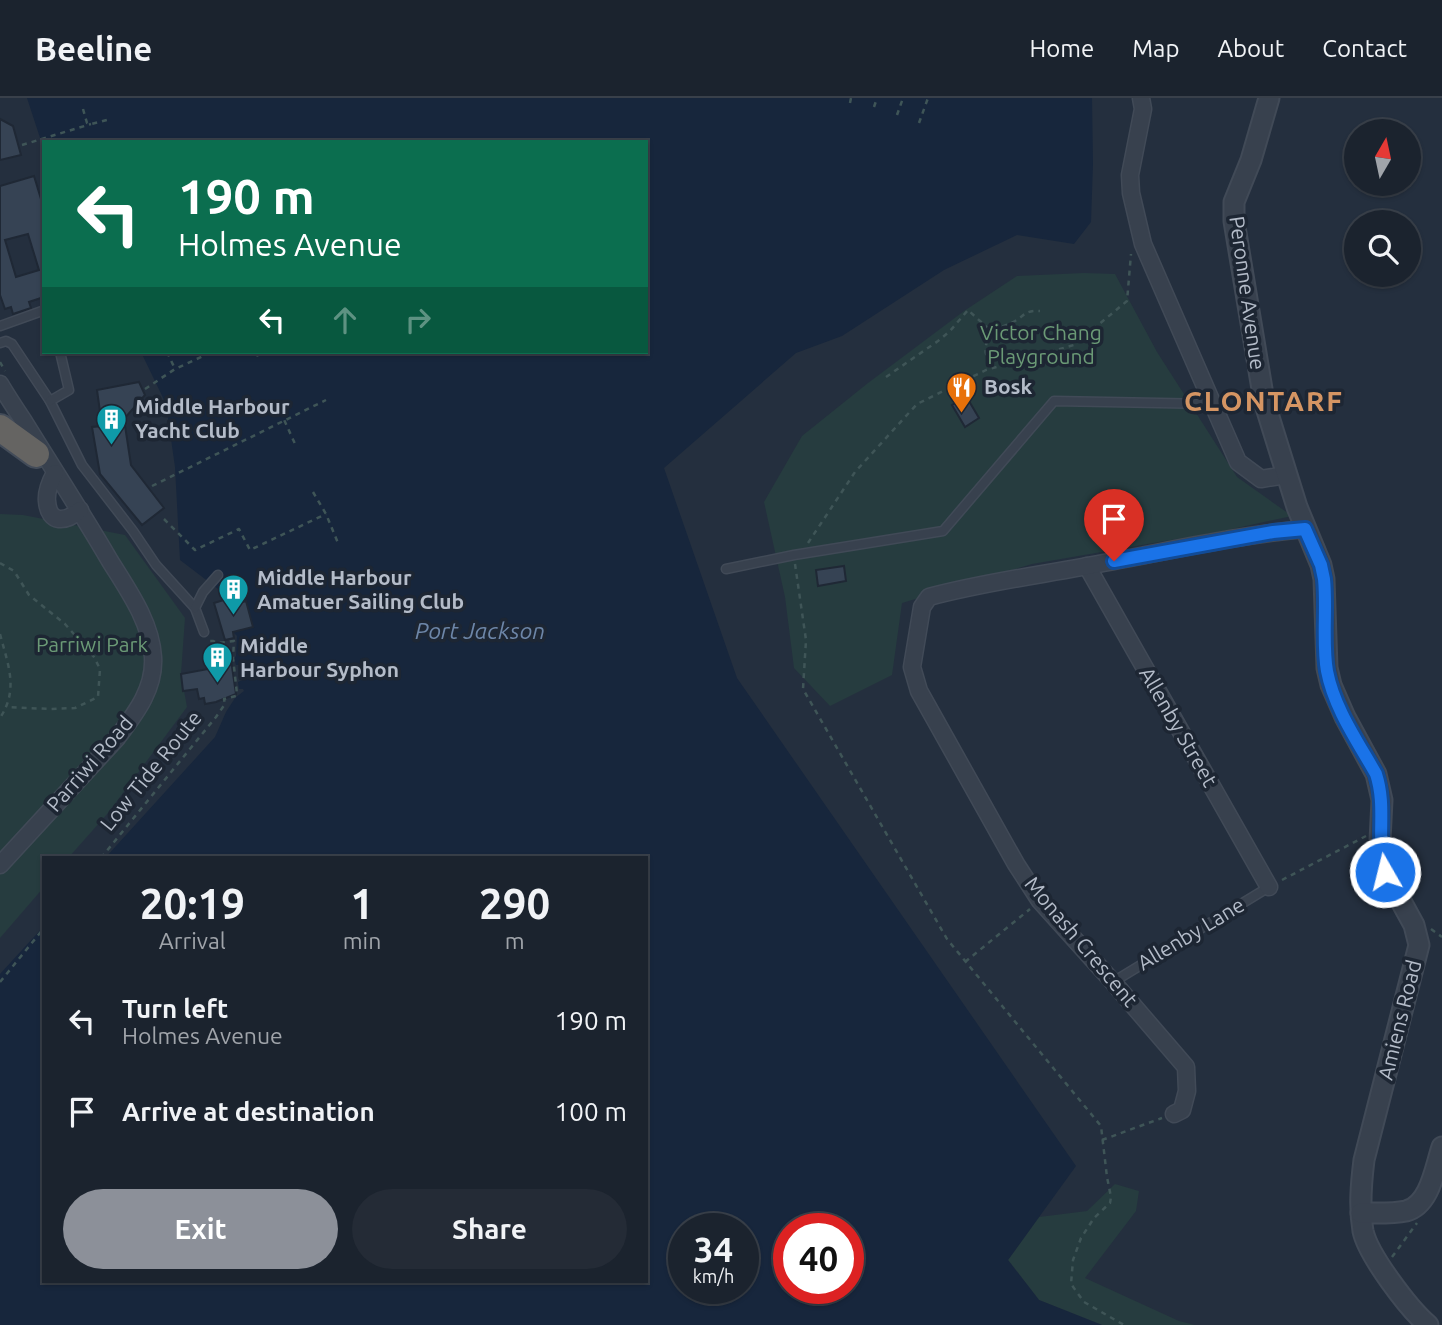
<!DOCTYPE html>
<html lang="en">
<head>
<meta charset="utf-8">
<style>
  body { margin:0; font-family:Ubuntu,sans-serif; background:#242b36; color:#f1f3f6; height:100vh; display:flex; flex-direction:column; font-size:26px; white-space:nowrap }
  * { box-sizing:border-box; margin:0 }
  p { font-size:23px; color:#a0a4aa }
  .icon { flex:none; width:38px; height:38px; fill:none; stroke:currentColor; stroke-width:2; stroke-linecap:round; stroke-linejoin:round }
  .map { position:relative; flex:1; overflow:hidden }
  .drawer { position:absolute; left:42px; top:758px; width:606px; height:427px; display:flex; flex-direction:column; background:#1b232e; border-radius:0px; box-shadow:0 2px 5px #0004,0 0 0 2px #39404a }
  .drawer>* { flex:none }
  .guide { position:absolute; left:42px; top:42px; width:606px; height:214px; border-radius:0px; box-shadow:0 2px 5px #0004,0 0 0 2px #39404a; background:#0b6e4f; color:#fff; overflow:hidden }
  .needle { width:46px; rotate:9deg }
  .fabs { position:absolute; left:1344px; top:21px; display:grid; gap:14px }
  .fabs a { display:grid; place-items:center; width:77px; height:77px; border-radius:50%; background:#1b232e; box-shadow:0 2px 5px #0004,0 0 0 2px #39404a; font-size:35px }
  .speed { position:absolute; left:668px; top:1115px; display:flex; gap:14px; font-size:35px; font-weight:700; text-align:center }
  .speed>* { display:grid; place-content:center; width:91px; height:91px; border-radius:50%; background:#1b232e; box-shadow:0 2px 5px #0004,0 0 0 2px #39404a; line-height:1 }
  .speed small { font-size:18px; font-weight:400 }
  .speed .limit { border:10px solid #d22; background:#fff; color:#111 }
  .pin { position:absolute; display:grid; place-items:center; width:60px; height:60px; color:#fff; margin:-72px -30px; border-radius:50% 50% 50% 0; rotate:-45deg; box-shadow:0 0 7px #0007 }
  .pin .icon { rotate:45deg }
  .me { position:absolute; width:77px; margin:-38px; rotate:352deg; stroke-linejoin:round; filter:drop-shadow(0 0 5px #0008) }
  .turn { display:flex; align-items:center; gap:24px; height:147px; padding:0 21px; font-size:32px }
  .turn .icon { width:91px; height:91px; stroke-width:2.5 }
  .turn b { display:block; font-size:49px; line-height:60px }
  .lanes { display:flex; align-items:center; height:66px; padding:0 21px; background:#0003; justify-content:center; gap:35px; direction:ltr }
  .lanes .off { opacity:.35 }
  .eta { display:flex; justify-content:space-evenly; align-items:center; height:119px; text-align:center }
  .eta b { font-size:42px; font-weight:700; line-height:49px }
  .primary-button { display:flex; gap:14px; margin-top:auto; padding:14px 21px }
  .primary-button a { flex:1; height:80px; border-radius:42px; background:#8c9099; color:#fff; font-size:28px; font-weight:700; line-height:80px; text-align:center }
  .primary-button a+a { background:#242b36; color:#f1f3f6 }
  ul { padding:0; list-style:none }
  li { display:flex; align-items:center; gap:21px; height:91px; padding:0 21px }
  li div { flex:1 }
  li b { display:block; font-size:26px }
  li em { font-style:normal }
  header { display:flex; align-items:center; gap:42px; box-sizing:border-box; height:98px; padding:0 35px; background:#1b232e; border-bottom:2px solid #39404a }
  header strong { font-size:33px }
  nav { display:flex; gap:38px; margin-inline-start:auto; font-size:24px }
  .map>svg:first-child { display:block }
  .green { fill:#263c3f }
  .water { fill:#17263c; fill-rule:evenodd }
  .building { fill:#364354; stroke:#1f2835; stroke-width:2; fill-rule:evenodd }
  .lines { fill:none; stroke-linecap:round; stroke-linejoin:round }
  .service-casing { stroke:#414a57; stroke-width:11 }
  .minor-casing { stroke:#414a57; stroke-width:19 }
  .tertiary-casing { stroke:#414a57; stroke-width:23 }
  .trunk-casing { stroke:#434c59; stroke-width:30 }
  .path { stroke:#3f5557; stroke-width:2.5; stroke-dasharray:5 5; stroke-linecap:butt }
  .service { stroke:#38414e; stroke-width:8 }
  .minor { stroke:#38414e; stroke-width:16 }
  .tertiary { stroke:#38414e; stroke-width:19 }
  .trunk { stroke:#656462; stroke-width:26 }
  .route-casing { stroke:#114b97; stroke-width:18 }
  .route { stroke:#1a73e8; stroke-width:12 }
  .labels { text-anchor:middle; stroke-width:7; stroke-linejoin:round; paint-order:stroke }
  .street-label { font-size:21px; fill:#b4bcc9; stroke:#1d2633 }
  .park-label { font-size:21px; fill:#6b9a76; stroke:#1d2633 }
  .poi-label { font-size:21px; font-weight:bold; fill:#b4bcc9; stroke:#1d2633; text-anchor:start }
  .water-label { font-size:23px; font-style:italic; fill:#6d86a8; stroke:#1d2633 }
  .district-label { font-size:28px; font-weight:bold; letter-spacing:2px; fill:#d59563; stroke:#1d2633 }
</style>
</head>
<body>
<header>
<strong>Beeline</strong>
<nav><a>Home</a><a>Map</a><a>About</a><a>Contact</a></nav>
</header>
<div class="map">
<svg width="1442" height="1227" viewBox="0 0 1442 1227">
  <rect width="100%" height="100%" fill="#242f3e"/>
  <g class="green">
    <path d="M1084,175l31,1 42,78 80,125 55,39 -69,15 -191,33 -130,39 -10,72 -62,31 -36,-38 -9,-71 -21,-95 38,-66 66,-53 96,-72 53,-35z"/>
    <path d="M0,416l23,1 102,20 60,83 -4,56 6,33 -79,106 -39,44 -25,1v29l-44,51z"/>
    <path d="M1115,1086l24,7 -3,20 -51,67 94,43 16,4h-93l-63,-25 -31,-40 31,-43 48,-6z"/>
  </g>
  <path class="water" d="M27,0h1065l1,66 -2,58 -17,22 -57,-9 -73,35 -102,66 -46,17 -132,115 73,210 339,488 -68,94 31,40 63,25h-1102v-351l44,-48v355h602v-423l-540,-1 109,-120 11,-25 9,-14 9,-7 -1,-2h-4l-1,-7 7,-3 -2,-14h-7l-2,-7 2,-2 1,-20 -4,-4 20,-6 -7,-25 -15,4 -1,-7 -50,-38 -5,-93 -9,-63 -25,-52h505v-210h-602v8zM684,1130h60v60h-60zM789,1130h60v60h-60z"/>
  <g class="building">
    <path d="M0,21l13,7 8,29 -21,5z"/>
    <path d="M34,78l10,33v88l-15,5 2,6 -18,6 -2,-7 -6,2 -5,-14v-109zM28,136l11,36 -23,7 -11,-37z"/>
    <path d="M139,284l6,13 -21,24 7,46 33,43 -22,17 -42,-51 -8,-47 10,-1 -5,-36z"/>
    <path d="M966,298l13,22 -14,9 -13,-22z"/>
    <path d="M844,468l2,15 -28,5 -2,-16z"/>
    <path d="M230,500l1,7 15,-4 7,26 -20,5 1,6 -9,2 -11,-37z"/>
    <path d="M230,555l6,41 -20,8 -11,2 -1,-6 -5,1 -2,-10 -14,2 -2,-17 38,-7 -2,-13z"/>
  </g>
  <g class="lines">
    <defs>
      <g id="service">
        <path d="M0,228l42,-15 2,1"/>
        <path d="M0,245l6,-2 6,3 38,57 32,64 51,66 23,34 39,43 9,24"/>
        <path d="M50,303l19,-11 -9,-38"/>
        <path d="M726,471l68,-14 149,-24 111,-130 158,3"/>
        <path d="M195,510l8,-16 15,-17"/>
        <path d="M1113,884l156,-95"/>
      </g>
      <g id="minor">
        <path d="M1141,0l2,11 -13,66 1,18 12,51 95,218 23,17 25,-4"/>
        <path d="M0,286c7,12 15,24 23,36 29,47 59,93 87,141 18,29 41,61 43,96 2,32 -18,57 -36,81l-117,127"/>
        <path d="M55,375c-5,9 -9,18 -8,28 2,24 19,21 33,9"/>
        <path d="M1087,468l182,321"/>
        <path d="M1174,1016l8,-4 5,-19 -1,-24 -73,-85 -73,-81 -24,-37 -97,-173 -7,-24 10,-60 7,-10c59,-16 120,-23 180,-35 65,-12 130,-27 196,-33"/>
      </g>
      <g id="tertiary">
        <path d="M1269,0l-18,62 -17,42v19l30,180 33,106 24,58 3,14 3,89 4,17 14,32 31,57 6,26 -2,40 2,18 3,14 29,53 5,20 -55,215c-3,24 -5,47 -1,71 5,24 46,78 65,94"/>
        <path d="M1361,1115c15,0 31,1 45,-2 24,-6 29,-43 36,-64"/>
      </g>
      <path id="trunk" d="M0,330l36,26"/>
    </defs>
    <use href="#service" class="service-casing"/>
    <use href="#minor" class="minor-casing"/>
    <use href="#tertiary" class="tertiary-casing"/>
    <use href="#trunk" class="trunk-casing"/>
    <g class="path">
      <path d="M850,5l1,-5"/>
      <path d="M874,9l3,-9"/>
      <path d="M83,11l4,14 4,1 16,-4"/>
      <path d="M897,17l6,-17"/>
      <path d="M919,25l9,-25"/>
      <path d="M22,47l69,-21"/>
      <path d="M991,233c-7,17 -9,23 4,36"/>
      <path d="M167,254l8,17"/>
      <path d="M256,254l3,7"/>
      <path d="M0,264l5,9"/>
      <path d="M886,279l52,-36 12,-10 18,-21 23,21c7,-4 15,-5 22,-9 12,-6 11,-12 27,-11"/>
      <path d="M145,291l30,-20 37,-17"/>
      <path d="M276,304l20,44"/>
      <path d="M152,388l174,-86"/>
      <path d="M313,394l13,22 12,29"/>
      <path d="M164,421l31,31 44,-21 11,21 76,-36"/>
      <path d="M808,445l47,-71 62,-68 69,-34 88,-25 53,-44 4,-47"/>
      <path d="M0,465l14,8 15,24 36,29 29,33 6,12 -2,28 -23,11 -25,1 -43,-2"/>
      <path d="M795,466l11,76 -3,49 144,250 154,187 6,51 4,20 -1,6 -16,15 -13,20 -8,22 -2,24 13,18 40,23"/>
      <path d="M0,536c8,31 19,55 0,84"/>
      <path d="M101,760l115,-141 9,-13 -1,-5 12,-3 1,-2 -4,-36 1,-17 -16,2 -5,-2h-5"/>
      <path d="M1282,782l84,-44"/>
      <path d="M1431,831l11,8"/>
      <path d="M965,864l65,-53"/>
      <path d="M0,884l44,-54"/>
      <path d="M1102,1042l60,-22"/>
      <path d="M1392,1159l25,-34"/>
    </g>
    <use href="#service" class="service"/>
    <use href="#minor" class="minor"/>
    <use href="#tertiary" class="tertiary"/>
    <use href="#trunk" class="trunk"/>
  </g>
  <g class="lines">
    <defs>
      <path id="route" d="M1114,463l159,-29 32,-3 16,36 3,14c3,29 -2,64 3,92 7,37 31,71 49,103 11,34 0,64 9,98"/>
    </defs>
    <use href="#route" class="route-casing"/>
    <use href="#route" class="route"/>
  </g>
  <defs>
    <symbol id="restaurant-pin" viewBox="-11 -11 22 30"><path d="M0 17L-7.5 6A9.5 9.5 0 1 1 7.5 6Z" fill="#e8710a" stroke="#1d2633"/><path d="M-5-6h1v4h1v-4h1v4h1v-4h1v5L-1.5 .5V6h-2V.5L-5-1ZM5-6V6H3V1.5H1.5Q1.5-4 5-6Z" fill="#fff"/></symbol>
    <symbol id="building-pin" viewBox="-11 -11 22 30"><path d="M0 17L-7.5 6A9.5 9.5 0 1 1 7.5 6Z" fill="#0f9aa8" stroke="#1d2633"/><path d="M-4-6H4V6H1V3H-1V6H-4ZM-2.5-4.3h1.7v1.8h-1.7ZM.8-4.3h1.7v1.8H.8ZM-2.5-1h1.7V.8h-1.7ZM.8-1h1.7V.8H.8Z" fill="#fff"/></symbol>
  </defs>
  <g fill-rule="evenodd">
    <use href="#restaurant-pin" x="944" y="272" width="35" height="47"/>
    <use href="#building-pin" x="94" y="304" width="35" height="47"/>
    <use href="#building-pin" x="216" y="474" width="35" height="47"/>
    <use href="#building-pin" x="200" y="542" width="35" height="47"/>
  </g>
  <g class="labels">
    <g class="street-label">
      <text transform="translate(1247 195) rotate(82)" y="7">Peronne Avenue</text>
      <text transform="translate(1178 629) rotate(60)" y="7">Allenby Street</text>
      <text transform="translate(90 666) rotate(-49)" y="7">Parriwi Road</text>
      <text transform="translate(151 673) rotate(-51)" y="7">Low Tide Route</text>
      <text transform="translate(1191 836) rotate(-31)" y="7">Allenby Lane</text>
      <text transform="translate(1081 844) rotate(50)" y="7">Monash Crescent</text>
      <text transform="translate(1400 922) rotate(-76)" y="7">Amiens Road</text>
    </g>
    <g class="park-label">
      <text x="1041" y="242">Victor Chang<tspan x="1041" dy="24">Playground</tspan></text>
      <text x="92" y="554">Parriwi Park</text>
    </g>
    <g class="poi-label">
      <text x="984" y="296">Bosk</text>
      <text x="135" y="316">Middle Harbour<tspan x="135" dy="24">Yacht Club</tspan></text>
      <text x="257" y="487">Middle Harbour<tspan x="257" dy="24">Amatuer Sailing Club</tspan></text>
      <text x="240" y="555">Middle<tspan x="240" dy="24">Harbour Syphon</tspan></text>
    </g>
    <g class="water-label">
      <text x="480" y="541">Port Jackson</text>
    </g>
    <g class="district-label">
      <text x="1264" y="313">CLONTARF</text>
    </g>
  </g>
</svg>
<div class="fabs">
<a><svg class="needle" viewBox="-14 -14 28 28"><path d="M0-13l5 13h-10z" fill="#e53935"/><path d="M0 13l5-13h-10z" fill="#a0a4aa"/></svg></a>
<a><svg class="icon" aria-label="search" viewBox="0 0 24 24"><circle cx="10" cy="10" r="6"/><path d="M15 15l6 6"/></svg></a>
</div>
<div class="speed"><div>34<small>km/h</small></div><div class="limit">40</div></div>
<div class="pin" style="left:1114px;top:463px;background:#d93025"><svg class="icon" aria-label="arrive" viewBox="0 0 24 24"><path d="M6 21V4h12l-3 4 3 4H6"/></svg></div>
<svg class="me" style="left:1385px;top:774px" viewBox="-20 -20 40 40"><circle r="17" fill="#1a73e8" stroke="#fff" stroke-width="3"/><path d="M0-11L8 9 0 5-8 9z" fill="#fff"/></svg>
<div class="guide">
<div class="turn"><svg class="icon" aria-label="left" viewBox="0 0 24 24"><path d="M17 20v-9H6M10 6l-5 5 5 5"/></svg><div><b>190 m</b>Holmes Avenue</div></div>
<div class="lanes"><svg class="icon" aria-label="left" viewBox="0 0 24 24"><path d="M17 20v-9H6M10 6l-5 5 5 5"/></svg><svg class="icon off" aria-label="ahead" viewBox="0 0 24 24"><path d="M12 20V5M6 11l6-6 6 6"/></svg><svg class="icon off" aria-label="right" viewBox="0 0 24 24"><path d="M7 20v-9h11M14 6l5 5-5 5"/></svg></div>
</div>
<section class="drawer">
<div class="eta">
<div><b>20:19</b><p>Arrival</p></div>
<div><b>1</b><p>min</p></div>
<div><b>290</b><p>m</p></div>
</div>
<ul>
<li><svg class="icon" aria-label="left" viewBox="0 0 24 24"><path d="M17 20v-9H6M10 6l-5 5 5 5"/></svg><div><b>Turn left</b><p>Holmes Avenue</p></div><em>190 m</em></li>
<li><svg class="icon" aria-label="arrive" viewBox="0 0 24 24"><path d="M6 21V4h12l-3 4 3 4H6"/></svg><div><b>Arrive at destination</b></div><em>100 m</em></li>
</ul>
<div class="primary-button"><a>Exit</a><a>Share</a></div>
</section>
</div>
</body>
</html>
